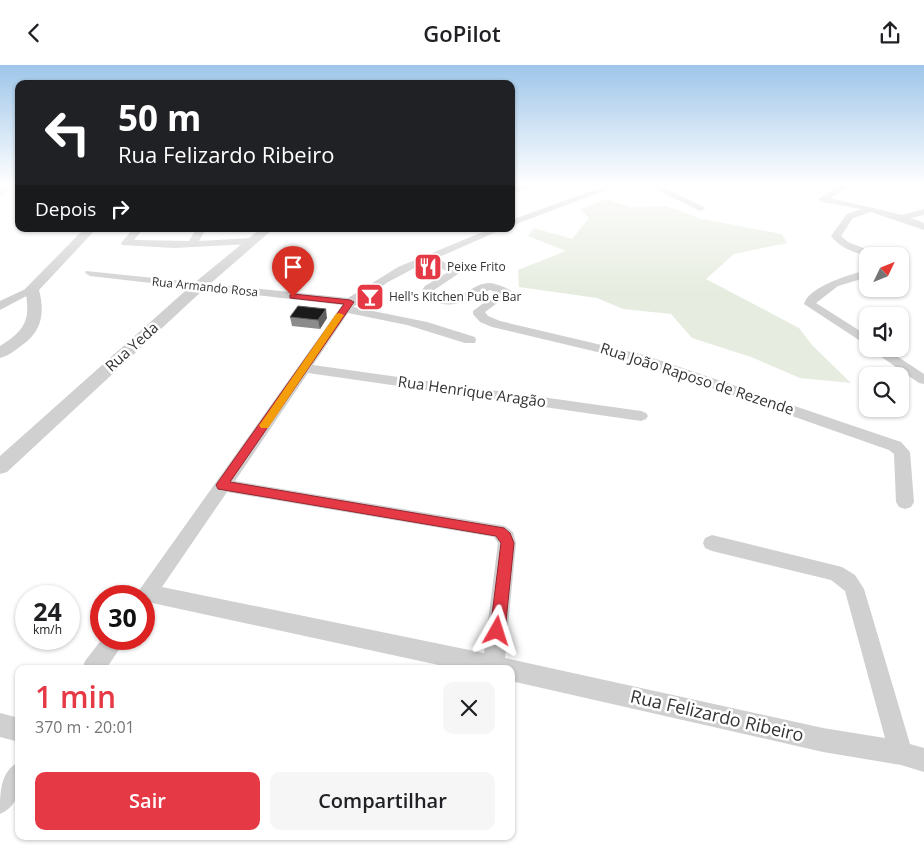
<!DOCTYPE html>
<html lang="pt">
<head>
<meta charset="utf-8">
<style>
  body { margin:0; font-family:"Open Sans",sans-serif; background:#f6f6f6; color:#202124; height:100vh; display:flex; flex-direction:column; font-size:19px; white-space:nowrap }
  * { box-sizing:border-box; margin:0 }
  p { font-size:16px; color:#757577 }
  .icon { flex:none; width:28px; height:28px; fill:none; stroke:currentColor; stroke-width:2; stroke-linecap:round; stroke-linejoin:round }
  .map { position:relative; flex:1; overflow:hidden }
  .details { position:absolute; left:15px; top:600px; width:500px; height:175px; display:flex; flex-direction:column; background:#fff; border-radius:10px; box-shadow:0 1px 4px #0004 }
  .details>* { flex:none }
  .guide { position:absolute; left:15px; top:15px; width:500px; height:152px; border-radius:10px; box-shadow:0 1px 4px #0004; background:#202124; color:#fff; overflow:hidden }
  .needle { width:32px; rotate:47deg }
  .buttons { position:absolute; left:859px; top:182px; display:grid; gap:10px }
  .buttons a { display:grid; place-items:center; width:50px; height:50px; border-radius:10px; background:#fff; box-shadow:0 1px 4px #0004; font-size:25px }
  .speed { position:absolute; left:15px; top:520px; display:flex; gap:10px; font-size:25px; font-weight:700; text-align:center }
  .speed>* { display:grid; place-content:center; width:65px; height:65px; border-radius:50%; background:#fff; box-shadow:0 1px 4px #0004; line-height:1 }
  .speed small { font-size:12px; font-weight:400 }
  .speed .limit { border:8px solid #d22; background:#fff; color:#111 }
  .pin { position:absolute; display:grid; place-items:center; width:42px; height:42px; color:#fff; margin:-51px -21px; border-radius:50% 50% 50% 0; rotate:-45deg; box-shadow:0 0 5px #0007 }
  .pin .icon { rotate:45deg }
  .me { position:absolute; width:55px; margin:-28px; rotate:6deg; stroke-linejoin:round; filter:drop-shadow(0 0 4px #0008) }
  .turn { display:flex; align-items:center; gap:18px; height:105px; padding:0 20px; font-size:22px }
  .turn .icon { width:65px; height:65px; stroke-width:2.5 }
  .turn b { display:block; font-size:35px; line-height:42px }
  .then { display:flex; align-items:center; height:48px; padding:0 20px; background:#0003; gap:10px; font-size:19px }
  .round { display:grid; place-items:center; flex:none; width:52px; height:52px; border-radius:10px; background:#f6f6f6 }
  .headline { display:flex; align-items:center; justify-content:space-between; height:85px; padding:0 20px }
  h1 { font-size:30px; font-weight:600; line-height:38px; color:#e63946 }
  .action { display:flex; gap:10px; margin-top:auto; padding:10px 20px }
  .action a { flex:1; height:58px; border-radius:10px; background:#e63946; color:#fff; font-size:20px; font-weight:600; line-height:58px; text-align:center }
  .action a+a { background:#f6f6f6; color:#202124 }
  header { display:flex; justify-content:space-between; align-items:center; height:65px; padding:0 20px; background:#fff; font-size:22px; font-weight:600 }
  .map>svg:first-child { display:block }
  .green { fill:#e6ecdf }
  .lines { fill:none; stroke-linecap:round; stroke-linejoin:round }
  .minor { fill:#d0d0d0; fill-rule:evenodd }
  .tertiary { fill:#d0d0d0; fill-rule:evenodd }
  .wall { fill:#8c8c8c }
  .shaded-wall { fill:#5f5f5f }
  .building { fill:#1a1a1a; stroke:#5f5f5f }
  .route { fill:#e63946; stroke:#96252e }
  .slow { fill:#f59e0b }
  .labels { text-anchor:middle; stroke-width:5; stroke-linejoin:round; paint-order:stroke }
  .far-poi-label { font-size:12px; fill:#333; stroke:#fff; text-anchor:start }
  .far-street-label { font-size:12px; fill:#333; stroke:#fff }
  .street-label { font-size:15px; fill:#333; stroke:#fff }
  .near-street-label { font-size:18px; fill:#333; stroke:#fff }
</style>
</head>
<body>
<header><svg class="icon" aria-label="back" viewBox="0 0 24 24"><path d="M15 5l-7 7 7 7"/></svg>GoPilot<svg class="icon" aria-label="share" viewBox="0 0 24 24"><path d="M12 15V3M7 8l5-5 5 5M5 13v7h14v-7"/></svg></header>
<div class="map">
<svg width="924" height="791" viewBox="0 0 924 791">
  <rect width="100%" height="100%" fill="#fff"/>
  <path class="green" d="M606,134l25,8 35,-1 36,13 80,15 5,9 -53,11 -28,25 93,49 13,17 39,38 -51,-5 -49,-21 -59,-19 -21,-24 -48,-5 -26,-11 -78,-11 -1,-17 48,-19 -38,-15 6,-8 38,11 17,-21 -9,-9z"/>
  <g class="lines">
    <g class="minor">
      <path d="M8,118h9l-17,13v-7z"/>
      <path d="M531,118h12l-32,12v-6z"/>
      <path d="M614,118h11l-114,43v-6z"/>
      <path d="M643,118h11l52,25 -5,3 -3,-1z"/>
      <path d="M841,120l7,2 -17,11 71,17 22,-6v6l-13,3 13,5v7l-53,-18 -18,6 -12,18 7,6 31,12 1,2c-18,0 -37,-5 -49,-20l16,-22 14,-5 -39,-7 -4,-3z"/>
      <path d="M133,164h10l-9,11 55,1 7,-12h10l-7,12 51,-3 5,3 -5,3 -76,4 -52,-3 -1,-2z"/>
      <path d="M490,164h13l-66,29 24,14 -27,18c25,21 33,-7 56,-7 3,0 8,2 11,3 5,2 8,3 11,6l-27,20 3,4 12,5 144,34 257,87 9,10 4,50 -3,5 -6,2 -6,-2 -3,-5 -2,-48 -5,-4 -254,-89 -143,-34 -12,-5 -7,-8v-3l24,-18 -7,-3c-24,10 -46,27 -68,0l3,-4 23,-14 -20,-11 -40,21 -35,25 74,15 48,15 1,3 -1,3h-10l-58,-18 -59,-12 -35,52 328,46 5,2 2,3 -2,3 -5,2 -333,-48 -73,108 270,45 8,6 3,11 -11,115 318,70 62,10 -40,-147 -14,-11 -119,-29 -7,-3 -2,-5 2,-5 7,-3 130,32 13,8 9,14 46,155 14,4v24l-23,-7 -78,-13 -312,-71v-12h-54l-305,-66 -8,4v-11h-9l207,-291 -252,-29 -5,-3 1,-2 262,27 50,-31zM227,427l267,45 4,6 -14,110 -322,-66z"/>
      <path d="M868,205v7l-30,9 -22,17 52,33v10l-64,-42c5,-18 47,-30 64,-34z"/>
      <path d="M32,221l4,1 2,2 -2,2 -36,19v-9z"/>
      <path d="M870,284h16l38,25v10l-5,-1z"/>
      <path d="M102,574h24l-20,30h-24l3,-8z"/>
      <path d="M0,648l19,5v24l-19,-5z"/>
      <path d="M19,697c0,21 4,42 -19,52 0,-21 0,-43 19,-52z"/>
    </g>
    <g class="tertiary">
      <path d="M84,164h12l-57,61c6,23 3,42 -18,56 -7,5 -13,10 -21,12v-12c26,-16 31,-27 25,-57z"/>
      <path d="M260,164h13l-70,61 -196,182 -7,2v-18l193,-172z"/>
    </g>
  </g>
  <path class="wall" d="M290,252l37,1 -7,11 -28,-3z"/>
  <path class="shaded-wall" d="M326,244l1,9 -7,11 -2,-9z"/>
  <path class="building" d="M298,241l28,3 -8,11 -28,-3z"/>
  <linearGradient id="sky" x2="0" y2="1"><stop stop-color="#9ec6ea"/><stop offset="0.52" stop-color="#fff"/><stop offset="1" stop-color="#fff" stop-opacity="0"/></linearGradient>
  <rect width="924" height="229" fill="url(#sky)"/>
  <path class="route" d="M293,229l57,6 4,2 -124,180 274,46 6,5 4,10 -9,88 -3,5 -5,2 -5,-2 -2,-5 11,-88 -5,-7 -278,-47 -2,-4 2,-3 126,-178 -54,-6v-3z"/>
  <path class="slow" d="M339,248l5,2 -76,113h-7l-2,-3 2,-2 75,-109z"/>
  <defs>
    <symbol id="restaurant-square" viewBox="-11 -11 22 22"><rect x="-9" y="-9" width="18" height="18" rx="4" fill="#e63946" stroke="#fff"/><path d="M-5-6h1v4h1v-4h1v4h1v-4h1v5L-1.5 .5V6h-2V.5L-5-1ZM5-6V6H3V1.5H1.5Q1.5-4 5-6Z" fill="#fff"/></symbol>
    <symbol id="bar-square" viewBox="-11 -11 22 22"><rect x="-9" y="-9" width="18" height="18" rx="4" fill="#e63946" stroke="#fff"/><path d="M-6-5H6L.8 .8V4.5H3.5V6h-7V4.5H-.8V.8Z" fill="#fff"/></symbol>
  </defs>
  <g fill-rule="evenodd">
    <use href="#restaurant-square" x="412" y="186" width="32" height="32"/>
    <use href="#bar-square" x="354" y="216" width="32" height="32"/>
  </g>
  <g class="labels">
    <g class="far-poi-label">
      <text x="447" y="206">Peixe Frito</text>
      <text x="389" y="236">Hell's Kitchen Pub e Bar</text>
    </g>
    <g class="far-street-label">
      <text transform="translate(205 222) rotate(6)" y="4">Rua Armando Rosa</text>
    </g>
    <g class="street-label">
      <text transform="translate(132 282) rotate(-42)" y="5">Rua Yeda</text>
      <text transform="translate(697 314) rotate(18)" y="5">Rua João Raposo de Rezende</text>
      <text transform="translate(472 327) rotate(8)" y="5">Rua Henrique Aragão</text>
    </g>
    <g class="near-street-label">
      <text transform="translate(717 651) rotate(13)" y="6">Rua Felizardo Ribeiro</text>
    </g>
  </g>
</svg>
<div class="buttons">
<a><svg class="needle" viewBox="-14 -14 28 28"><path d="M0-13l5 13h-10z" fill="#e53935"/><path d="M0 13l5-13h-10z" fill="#757577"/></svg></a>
<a><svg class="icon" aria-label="sound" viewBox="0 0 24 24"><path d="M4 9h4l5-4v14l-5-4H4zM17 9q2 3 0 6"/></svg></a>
<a><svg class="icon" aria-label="search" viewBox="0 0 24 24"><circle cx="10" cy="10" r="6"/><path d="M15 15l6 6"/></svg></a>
</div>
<div class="speed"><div>24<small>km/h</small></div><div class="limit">30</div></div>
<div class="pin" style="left:293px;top:232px;background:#d93025"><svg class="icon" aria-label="arrive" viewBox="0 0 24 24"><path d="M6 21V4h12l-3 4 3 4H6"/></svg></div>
<svg class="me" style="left:497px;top:566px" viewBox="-20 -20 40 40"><path d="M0-17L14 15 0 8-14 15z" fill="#e63946" stroke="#fff" stroke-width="4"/></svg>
<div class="guide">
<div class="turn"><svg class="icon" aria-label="left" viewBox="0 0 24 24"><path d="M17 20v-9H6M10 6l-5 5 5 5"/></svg><div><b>50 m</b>Rua Felizardo Ribeiro</div></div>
<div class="then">Depois<svg class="icon" aria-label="right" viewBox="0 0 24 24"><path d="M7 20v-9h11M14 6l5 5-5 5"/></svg></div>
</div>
<section class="details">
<div class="headline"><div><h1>1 min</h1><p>370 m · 20:01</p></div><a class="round"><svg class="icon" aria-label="close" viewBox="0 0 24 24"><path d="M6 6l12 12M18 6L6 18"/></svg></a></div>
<div class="action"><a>Sair</a><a>Compartilhar</a></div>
</section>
</div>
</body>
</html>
